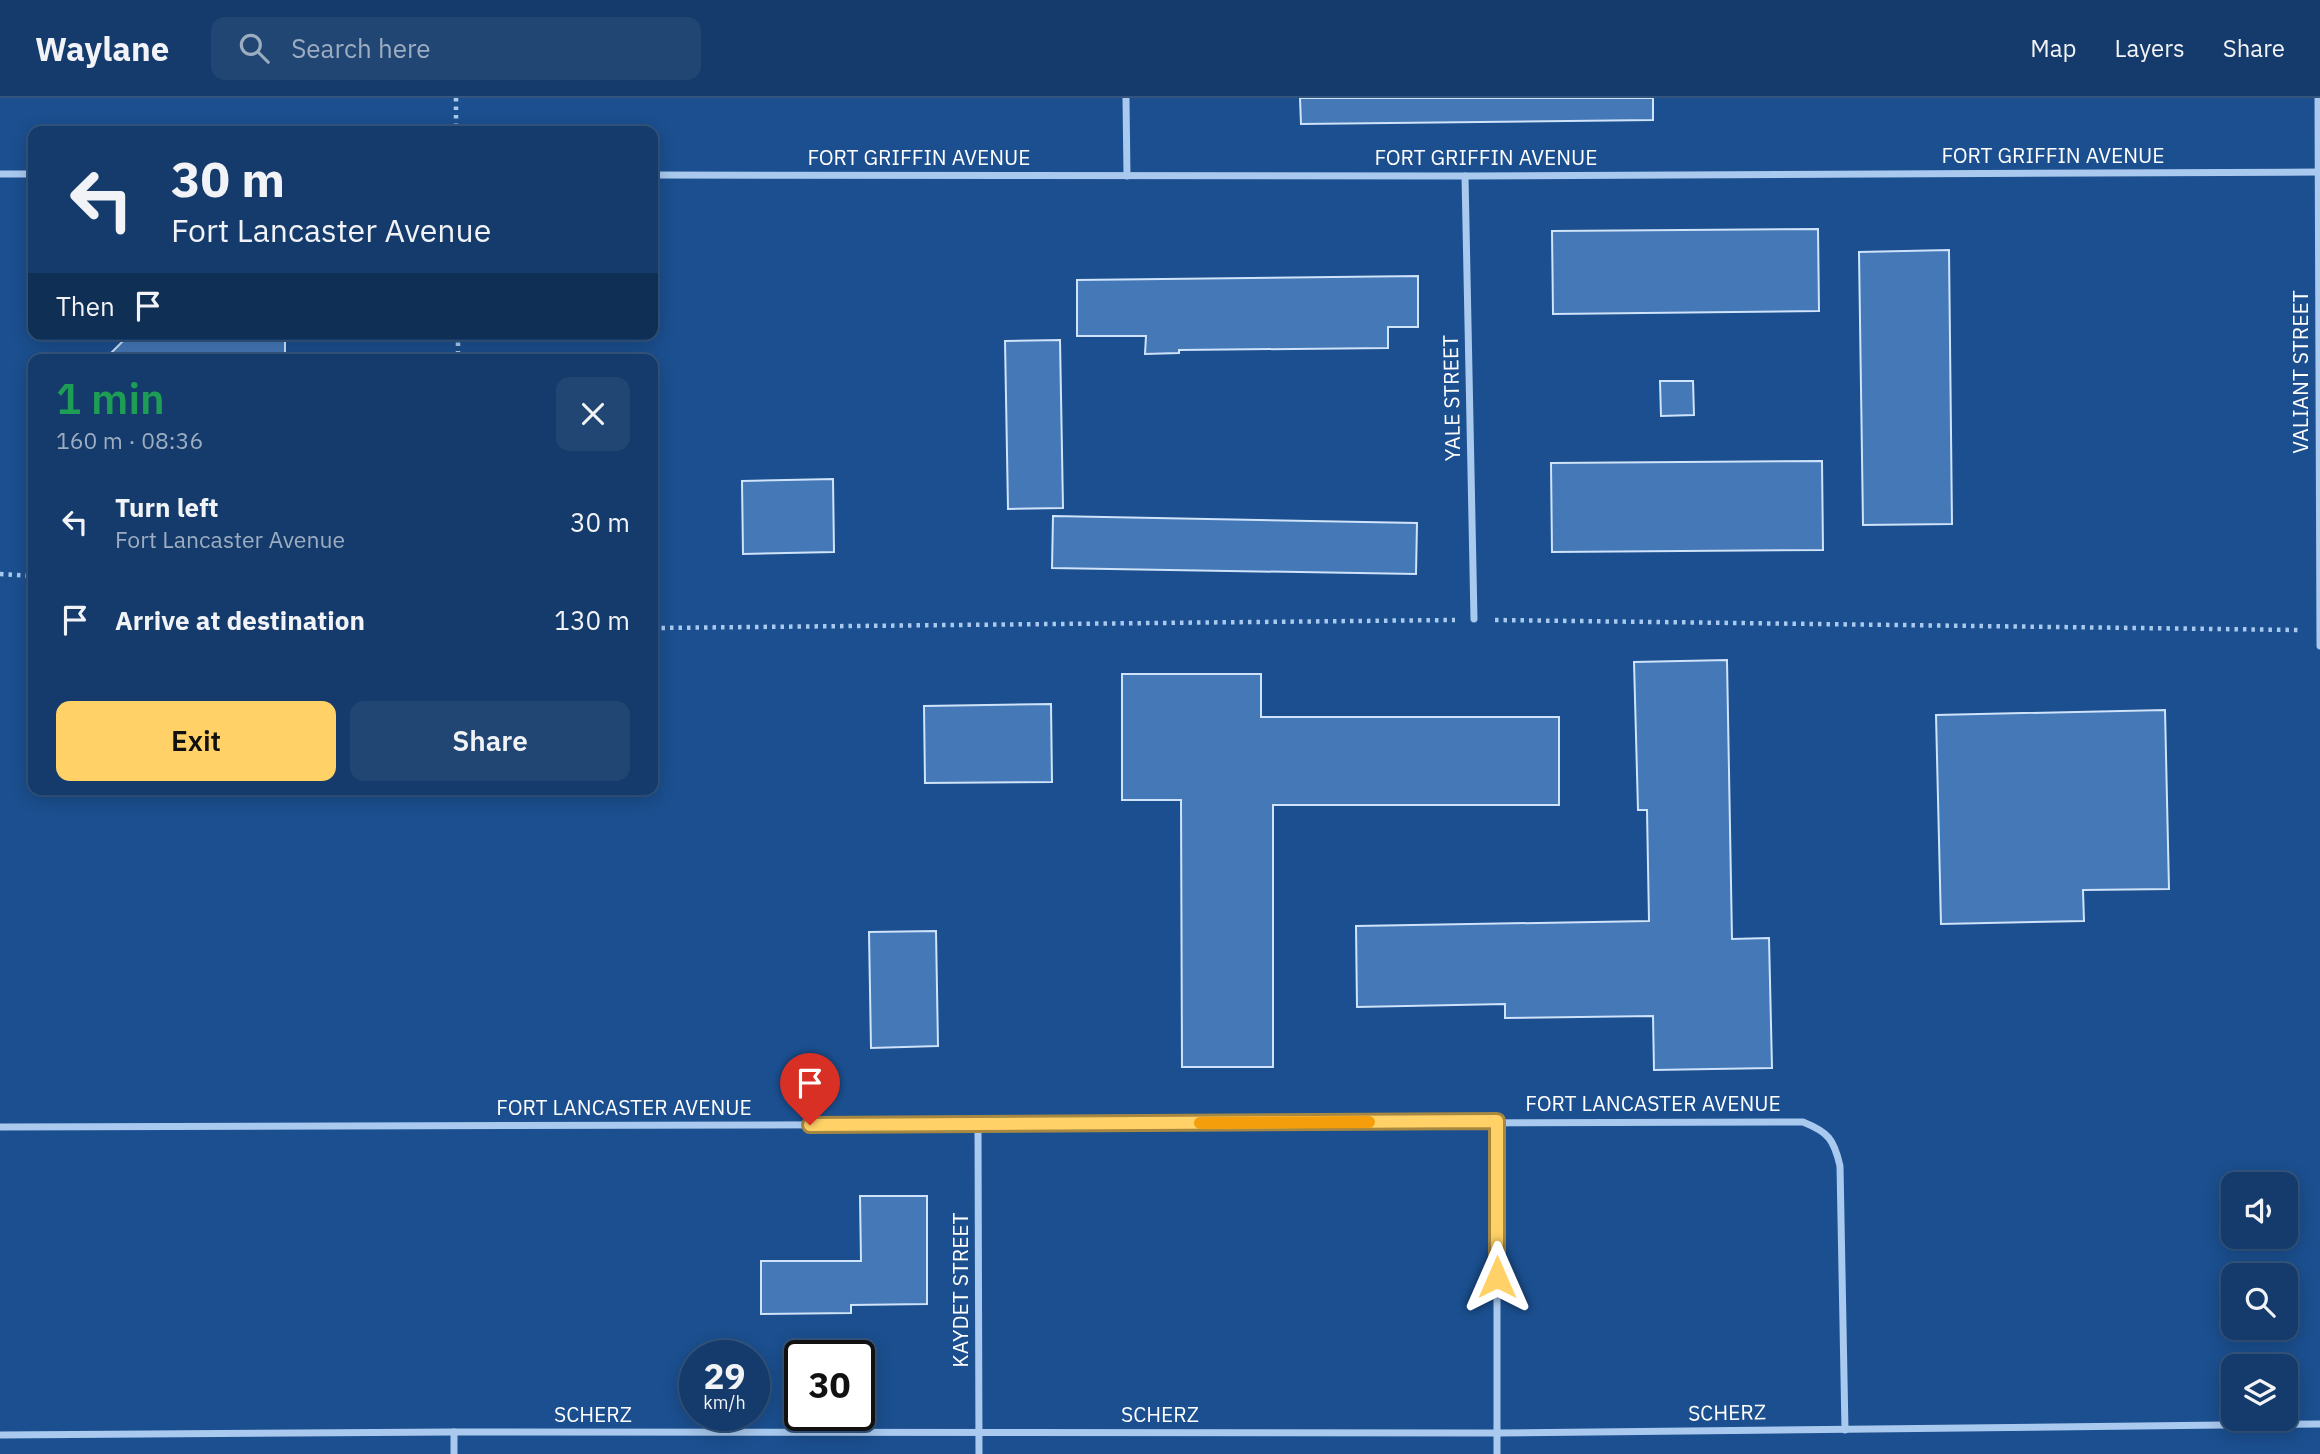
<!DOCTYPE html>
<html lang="en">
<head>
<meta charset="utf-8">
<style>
  body { margin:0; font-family:"IBM Plex Sans",sans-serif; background:#214673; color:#f1f3f6; height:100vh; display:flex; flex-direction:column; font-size:26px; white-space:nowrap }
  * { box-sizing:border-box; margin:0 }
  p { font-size:23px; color:#9dadc1 }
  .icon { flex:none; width:38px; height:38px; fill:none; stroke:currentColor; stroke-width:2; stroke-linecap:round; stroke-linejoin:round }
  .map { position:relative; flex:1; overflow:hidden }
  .panel { position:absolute; left:28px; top:256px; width:630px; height:441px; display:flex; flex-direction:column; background:#143b6b; border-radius:14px; box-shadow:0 4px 18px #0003,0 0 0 2px #33557e }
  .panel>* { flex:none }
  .top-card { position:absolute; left:28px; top:28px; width:630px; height:214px; border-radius:14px; box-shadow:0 4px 18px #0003,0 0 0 2px #33557e; background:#143b6b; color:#f1f3f6; overflow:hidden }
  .tools { position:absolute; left:2221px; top:1074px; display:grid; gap:14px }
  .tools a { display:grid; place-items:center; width:77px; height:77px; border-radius:14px; background:#143b6b; box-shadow:0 4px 18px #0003,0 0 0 2px #33557e; font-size:35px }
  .speed { position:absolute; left:679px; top:1242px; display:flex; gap:14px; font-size:35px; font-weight:700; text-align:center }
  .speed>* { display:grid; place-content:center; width:91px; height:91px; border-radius:50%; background:#143b6b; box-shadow:0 4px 18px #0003,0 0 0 2px #33557e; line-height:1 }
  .speed small { font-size:18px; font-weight:400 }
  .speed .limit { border:4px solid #111; border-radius:10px; background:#fff; color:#111 }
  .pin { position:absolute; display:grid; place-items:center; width:60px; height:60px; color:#fff; margin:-72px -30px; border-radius:50% 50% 50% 0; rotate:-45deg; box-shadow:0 0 7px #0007 }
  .pin .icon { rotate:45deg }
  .me { position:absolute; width:77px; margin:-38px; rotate:0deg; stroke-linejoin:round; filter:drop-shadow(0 0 5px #0008) }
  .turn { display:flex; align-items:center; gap:24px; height:147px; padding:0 28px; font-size:32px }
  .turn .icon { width:91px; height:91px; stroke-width:2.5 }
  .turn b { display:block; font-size:49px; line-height:60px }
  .then { display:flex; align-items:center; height:66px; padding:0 28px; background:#0003; gap:14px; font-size:26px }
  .round { display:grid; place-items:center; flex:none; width:74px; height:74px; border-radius:14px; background:#214673 }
  .overview { display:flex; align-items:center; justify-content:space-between; height:119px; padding:0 28px }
  h1 { font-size:42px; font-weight:600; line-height:52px; color:#1e9e55 }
  .primary-button { display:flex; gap:14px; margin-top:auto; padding:14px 28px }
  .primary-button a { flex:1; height:80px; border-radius:14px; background:#ffd166; color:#111; font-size:28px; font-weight:600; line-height:80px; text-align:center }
  .primary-button a+a { background:#214673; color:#f1f3f6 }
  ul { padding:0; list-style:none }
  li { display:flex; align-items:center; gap:21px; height:98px; padding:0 28px }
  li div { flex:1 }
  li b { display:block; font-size:26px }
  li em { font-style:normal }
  header { display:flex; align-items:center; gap:42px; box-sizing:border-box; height:98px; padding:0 35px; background:#143b6b; border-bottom:2px solid #33557e }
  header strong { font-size:33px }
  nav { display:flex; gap:38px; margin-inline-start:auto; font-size:24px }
  .search { width:490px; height:63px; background:#214673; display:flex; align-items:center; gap:18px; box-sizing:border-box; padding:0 24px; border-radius:14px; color:#9dadc1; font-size:26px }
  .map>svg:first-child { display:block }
  .building { fill:#4478b7; stroke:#cfe3fa; stroke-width:2 }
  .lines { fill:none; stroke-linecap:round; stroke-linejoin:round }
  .path { stroke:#a9c9ee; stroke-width:4.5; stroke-dasharray:3.5 5; stroke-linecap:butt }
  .street { stroke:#a9c9ee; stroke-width:7 }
  .route-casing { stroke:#a68842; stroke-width:18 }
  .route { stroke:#ffd166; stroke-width:12 }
  .slow { stroke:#f59e0b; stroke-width:12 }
  .labels { text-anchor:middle; stroke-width:7; stroke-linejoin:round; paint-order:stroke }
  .street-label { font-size:21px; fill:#fff; stroke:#1b4f8f }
</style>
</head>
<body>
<header>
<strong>Waylane</strong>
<div class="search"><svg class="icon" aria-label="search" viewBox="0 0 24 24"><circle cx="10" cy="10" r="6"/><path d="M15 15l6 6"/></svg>Search here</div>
<nav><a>Map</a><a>Layers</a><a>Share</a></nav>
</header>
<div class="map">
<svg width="2320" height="1356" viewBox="0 0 2320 1356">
  <rect width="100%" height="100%" fill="#1b4f8f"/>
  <g class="building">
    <path d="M1300,0h353v22l-352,4z"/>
    <path d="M1818,131l1,82 -266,3 -1,-83z"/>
    <path d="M1949,152l3,274 -89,1 -4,-273z"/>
    <path d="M1418,178v51h-30v21l-209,2v3l-34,1 1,-18h-69v-56z"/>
    <path d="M130,236h155v25h-180z"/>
    <path d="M1060,242l3,168 -55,1 -3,-168z"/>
    <path d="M1660,283h33l1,34 -33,1z"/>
    <path d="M1822,363l1,89 -271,2 -1,-89z"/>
    <path d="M833,381l1,73 -91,2 -1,-73z"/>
    <path d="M1053,418l364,7 -1,51 -364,-6z"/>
    <path d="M1727,562l5,279 37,-1 3,130 -118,2 -1,-54 -148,2v-14l-148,3 -1,-81 293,-5 -2,-111h-9l-4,-148z"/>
    <path d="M1122,576h139v43h298v88h-286v262h-91l-1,-267h-59z"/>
    <path d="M1051,606l1,78 -127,1 -1,-77z"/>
    <path d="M2165,612l4,179 -86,1 1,31 -143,3 -5,-209z"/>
    <path d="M936,833l2,115 -67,2 -2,-116z"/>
    <path d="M860,1098h67v108l-76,1v8l-90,1v-53h100z"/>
  </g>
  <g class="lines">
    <g class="path">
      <path d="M456,0v33"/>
      <path d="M458,236v25"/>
      <path d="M0,476l33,2"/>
      <path d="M1495,522l803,10"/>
      <path d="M653,530l802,-8"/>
    </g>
    <g class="street">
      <path d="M1126,0l1,78"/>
      <path d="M2318,0l2,548"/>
      <path d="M0,76h33"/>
      <path d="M653,77l812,1 855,-4"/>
      <path d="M1465,78l9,443"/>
      <path d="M1497,1023v333"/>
      <path d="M978,1027l1,329"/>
      <path d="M0,1029l1803,-5c25,10 31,17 37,44l5,264"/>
      <path d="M454,1334v22"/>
      <path d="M0,1337l454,-3 1043,1 823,-9"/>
    </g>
  </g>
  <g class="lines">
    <defs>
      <path id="route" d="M810,1027l687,-4v156"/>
    </defs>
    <use href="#route" class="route-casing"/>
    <use href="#route" class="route"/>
    <path class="slow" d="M1200,1025l169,-1"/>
  </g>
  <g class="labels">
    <g class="street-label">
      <text x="2053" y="65">FORT GRIFFIN AVENUE</text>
      <text x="919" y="67">FORT GRIFFIN AVENUE</text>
      <text x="1486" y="67">FORT GRIFFIN AVENUE</text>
      <text transform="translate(2301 274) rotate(-90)" y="7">VALIANT STREET</text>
      <text transform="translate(1452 300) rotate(-91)" y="7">YALE STREET</text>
      <text x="1653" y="1013">FORT LANCASTER AVENUE</text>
      <text x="624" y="1017">FORT LANCASTER AVENUE</text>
      <text transform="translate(961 1192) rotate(-90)" y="7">KAYDET STREET</text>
      <text transform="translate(1727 1315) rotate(-1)" y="7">SCHERZ</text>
      <text x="593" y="1324">SCHERZ</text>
      <text x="1160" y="1324">SCHERZ</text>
    </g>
  </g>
</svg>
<div class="tools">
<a><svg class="icon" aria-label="sound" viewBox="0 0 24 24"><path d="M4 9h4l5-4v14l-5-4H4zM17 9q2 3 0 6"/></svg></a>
<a><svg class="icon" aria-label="search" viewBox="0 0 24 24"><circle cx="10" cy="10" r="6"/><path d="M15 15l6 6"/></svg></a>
<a><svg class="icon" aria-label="layers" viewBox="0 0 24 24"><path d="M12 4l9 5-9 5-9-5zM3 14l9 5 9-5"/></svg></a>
</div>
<div class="speed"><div>29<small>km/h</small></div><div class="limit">30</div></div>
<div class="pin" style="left:810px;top:1027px;background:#d93025"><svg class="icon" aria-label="arrive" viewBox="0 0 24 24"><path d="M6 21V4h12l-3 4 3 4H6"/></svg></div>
<svg class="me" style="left:1497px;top:1179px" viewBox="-20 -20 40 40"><path d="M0-17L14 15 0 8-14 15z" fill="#ffd166" stroke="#fff" stroke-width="4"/></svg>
<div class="top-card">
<div class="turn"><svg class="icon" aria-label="left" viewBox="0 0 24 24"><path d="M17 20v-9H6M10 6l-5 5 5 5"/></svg><div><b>30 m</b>Fort Lancaster Avenue</div></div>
<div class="then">Then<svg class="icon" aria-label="arrive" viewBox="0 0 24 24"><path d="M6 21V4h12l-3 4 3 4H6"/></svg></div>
</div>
<section class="panel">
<div class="overview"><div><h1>1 min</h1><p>160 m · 08:36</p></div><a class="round"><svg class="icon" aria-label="close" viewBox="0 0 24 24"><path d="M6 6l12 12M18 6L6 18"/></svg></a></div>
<ul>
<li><svg class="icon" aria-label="left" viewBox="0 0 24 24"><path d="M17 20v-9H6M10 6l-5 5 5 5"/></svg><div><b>Turn left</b><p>Fort Lancaster Avenue</p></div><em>30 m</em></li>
<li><svg class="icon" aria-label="arrive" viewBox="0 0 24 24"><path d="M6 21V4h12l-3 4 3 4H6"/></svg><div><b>Arrive at destination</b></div><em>130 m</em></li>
</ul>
<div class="primary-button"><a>Exit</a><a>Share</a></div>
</section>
</div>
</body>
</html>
